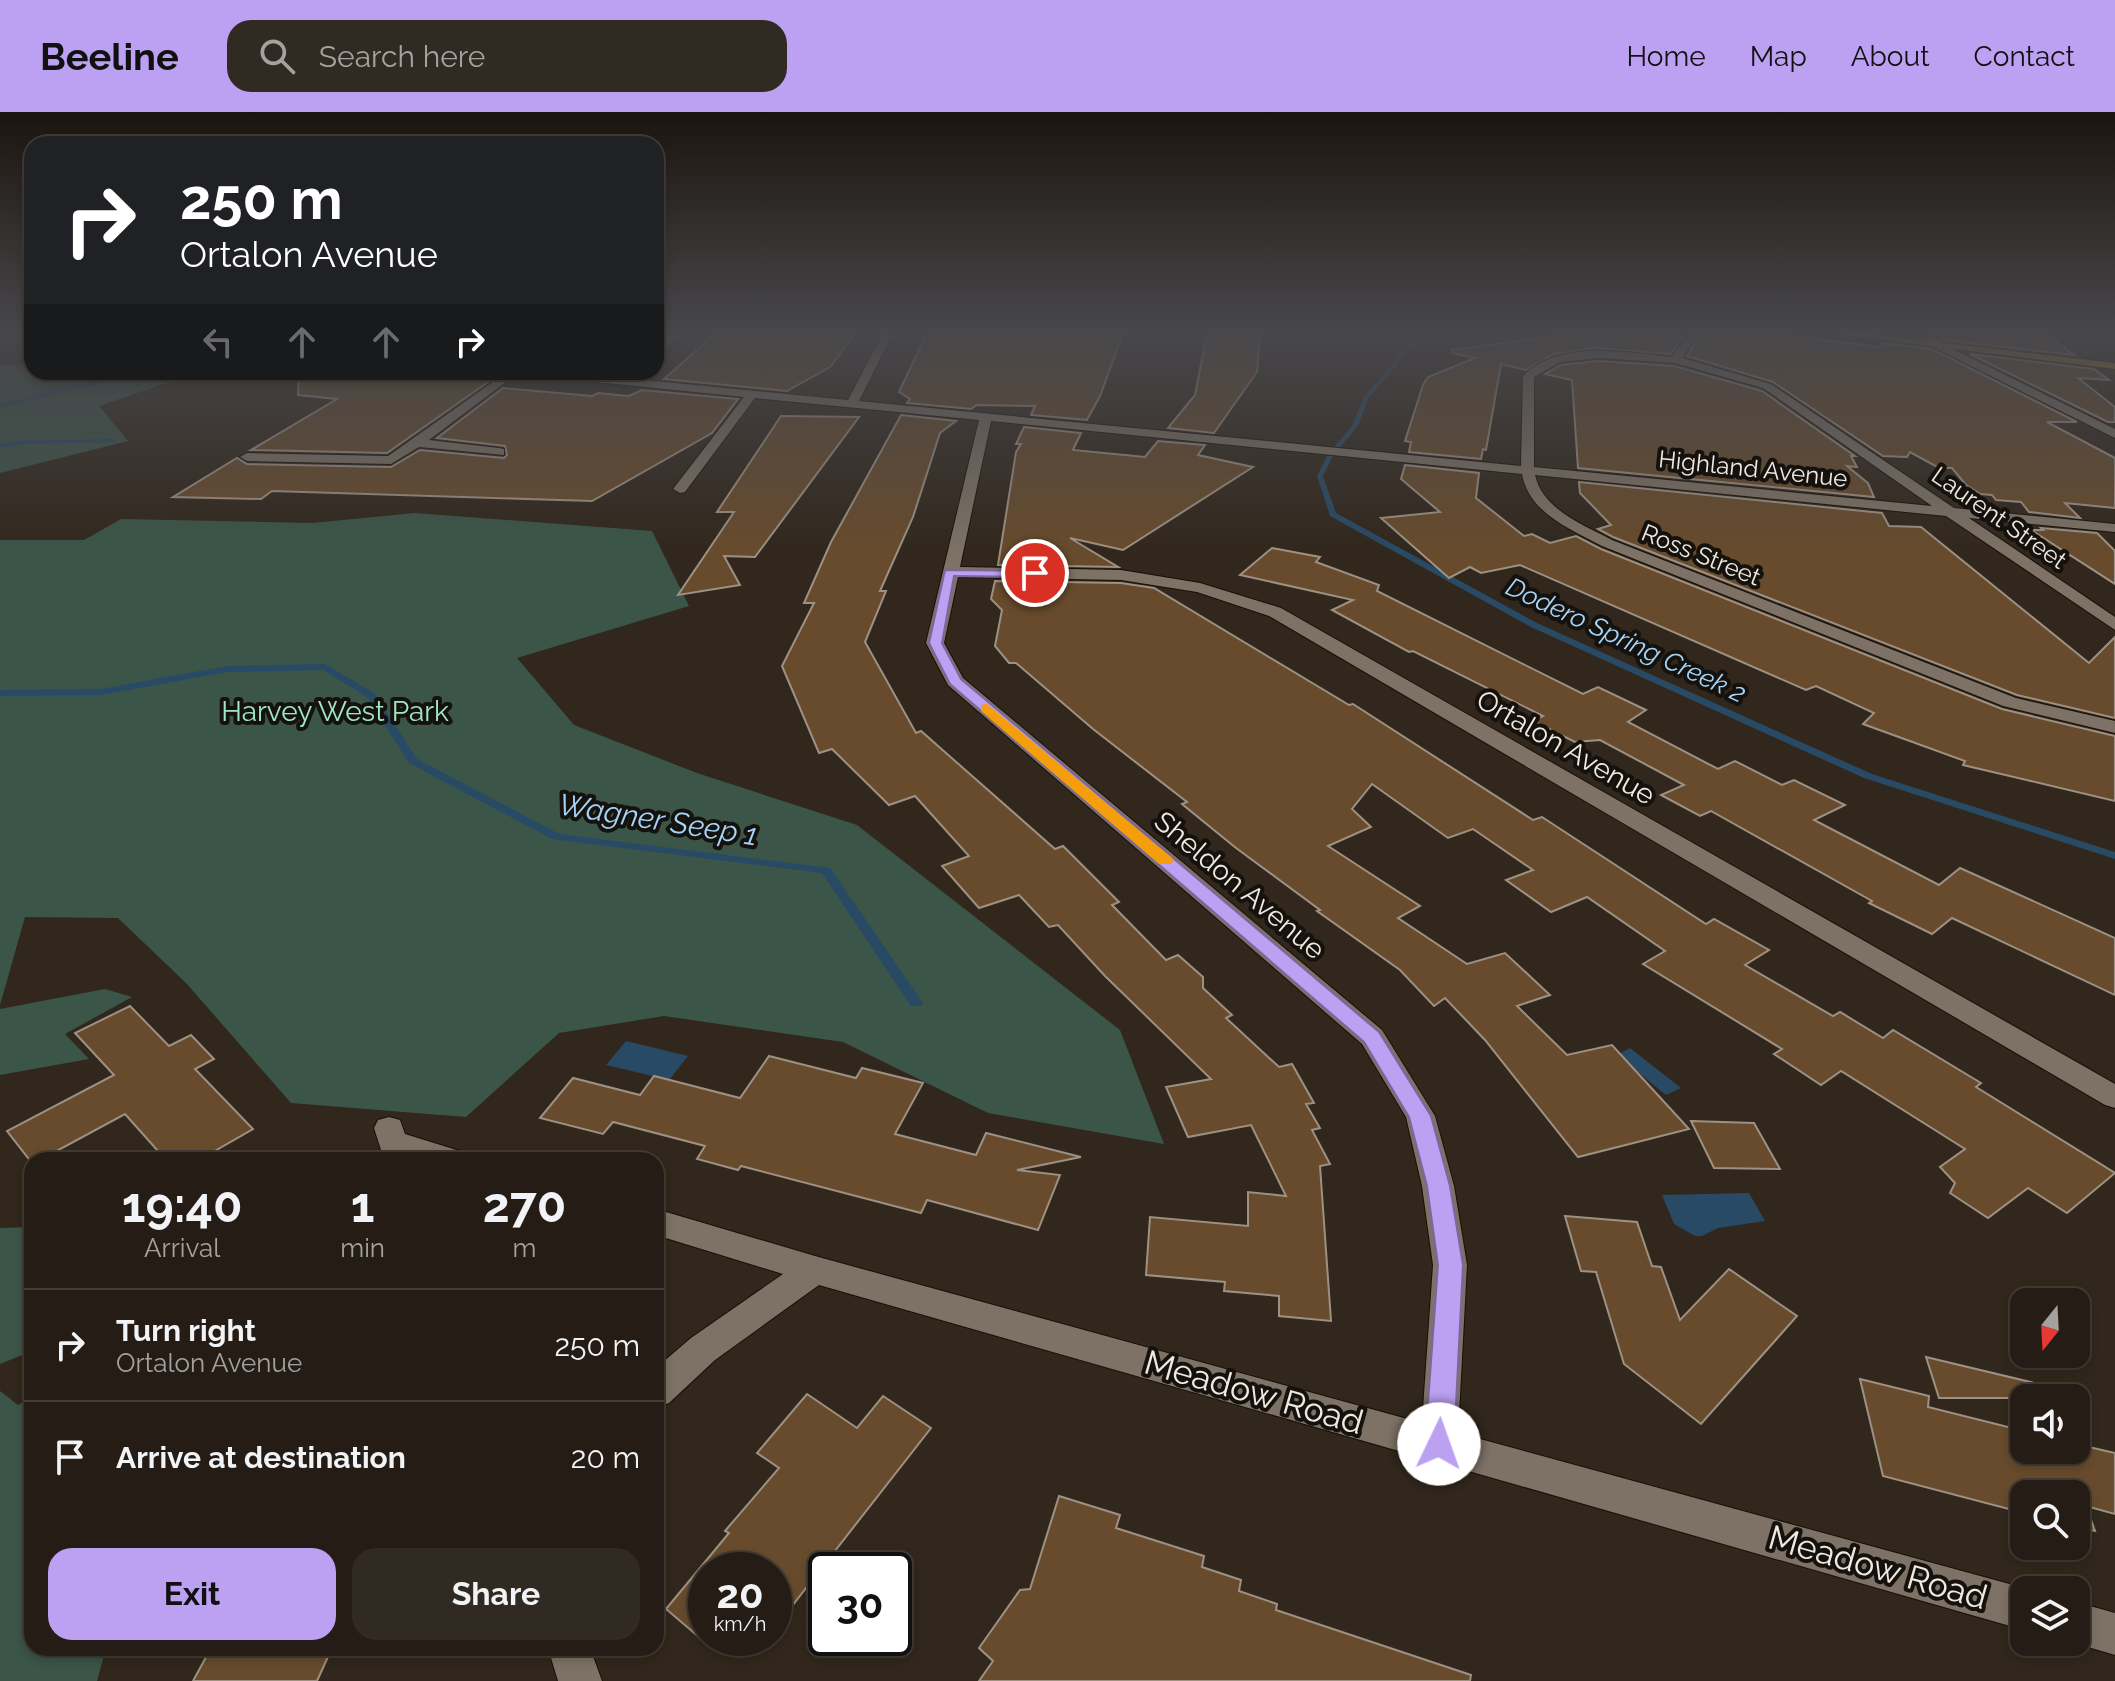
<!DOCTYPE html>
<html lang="en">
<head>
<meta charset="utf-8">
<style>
  body { margin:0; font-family:Raleway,sans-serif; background:#312a22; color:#f1f3f6; height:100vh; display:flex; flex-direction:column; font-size:30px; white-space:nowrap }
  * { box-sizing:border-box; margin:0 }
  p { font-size:26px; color:#a3a2a0 }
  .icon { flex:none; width:44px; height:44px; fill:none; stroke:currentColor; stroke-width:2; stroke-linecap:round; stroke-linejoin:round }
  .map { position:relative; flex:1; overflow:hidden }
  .panel { position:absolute; left:24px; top:1040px; width:640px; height:504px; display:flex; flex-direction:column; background:#251d15; border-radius:24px; box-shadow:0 4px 12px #0003,0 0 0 2px #423b34 }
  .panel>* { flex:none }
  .hud { position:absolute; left:24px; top:24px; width:640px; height:244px; border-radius:24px; box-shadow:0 4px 12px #0003,0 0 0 2px #423b34; background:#202124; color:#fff; overflow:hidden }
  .needle { width:52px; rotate:198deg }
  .fabs { position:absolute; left:2010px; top:1176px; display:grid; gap:16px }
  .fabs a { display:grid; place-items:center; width:80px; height:80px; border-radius:16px; background:#251d15; box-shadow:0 4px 12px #0003,0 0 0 2px #423b34; font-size:40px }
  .speed { position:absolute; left:688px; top:1440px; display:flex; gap:16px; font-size:40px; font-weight:700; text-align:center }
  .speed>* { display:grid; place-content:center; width:104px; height:104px; border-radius:50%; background:#251d15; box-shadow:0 4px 12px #0003,0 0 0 2px #423b34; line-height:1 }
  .speed small { font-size:20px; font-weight:400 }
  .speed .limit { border:4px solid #111; border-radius:12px; background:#fff; color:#111 }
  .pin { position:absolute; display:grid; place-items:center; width:68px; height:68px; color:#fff; margin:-34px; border:4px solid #fff; border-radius:50%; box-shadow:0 2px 8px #0007 }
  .me { position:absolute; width:88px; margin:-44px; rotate:3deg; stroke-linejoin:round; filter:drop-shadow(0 0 6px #0008) }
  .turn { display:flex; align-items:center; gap:28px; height:168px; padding:0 24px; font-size:36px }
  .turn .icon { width:104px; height:104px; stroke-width:2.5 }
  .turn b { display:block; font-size:56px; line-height:68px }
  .lanes { display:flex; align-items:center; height:76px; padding:0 24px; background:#0003; justify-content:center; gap:40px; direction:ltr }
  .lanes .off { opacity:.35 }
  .eta { display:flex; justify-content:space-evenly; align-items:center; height:136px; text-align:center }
  .eta b { font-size:48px; font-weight:700; line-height:56px }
  .primary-button { display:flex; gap:16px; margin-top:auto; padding:16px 24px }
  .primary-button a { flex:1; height:92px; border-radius:24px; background:#bca0f2; color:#111; font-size:32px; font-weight:700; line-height:92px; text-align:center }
  .primary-button a+a { background:#312a22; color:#f1f3f6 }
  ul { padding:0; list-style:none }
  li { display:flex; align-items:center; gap:24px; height:112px; padding:0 24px; border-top:2px solid #423b34 }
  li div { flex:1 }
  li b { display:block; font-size:30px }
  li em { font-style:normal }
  header { display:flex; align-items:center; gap:48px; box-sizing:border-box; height:112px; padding:0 40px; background:#bca0f2; color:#111 }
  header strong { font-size:38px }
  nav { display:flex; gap:44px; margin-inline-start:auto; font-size:28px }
  .search { width:560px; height:72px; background:#312a22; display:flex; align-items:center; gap:20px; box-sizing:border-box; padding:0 28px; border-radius:24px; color:#a3a2a0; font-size:30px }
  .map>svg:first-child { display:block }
  .green { fill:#3b5548 }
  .water { fill:#284a64 }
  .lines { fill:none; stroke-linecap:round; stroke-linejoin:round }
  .stream { fill:#284a64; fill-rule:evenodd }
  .building { fill:#674b2c; stroke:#9d9184; stroke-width:2 }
  .minor-casing { stroke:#180f06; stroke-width:2 }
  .major-casing { stroke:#180f06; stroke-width:2 }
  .minor { fill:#7d7265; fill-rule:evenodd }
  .major { fill:#a5822d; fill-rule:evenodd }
  .route { fill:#bca0f2; stroke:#7a689d; stroke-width:2 }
  .slow { fill:#f59e0b }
  .labels { text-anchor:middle; stroke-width:8; stroke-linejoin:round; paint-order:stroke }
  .far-street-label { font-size:24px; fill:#f0e9e3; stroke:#15110c }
  .far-water-label { font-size:26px; font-style:italic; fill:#a5d4f9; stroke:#15110c }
  .park-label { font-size:28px; fill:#9ee7c3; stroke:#15110c }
  .street-label { font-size:28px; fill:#f0e9e3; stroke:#15110c }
  .water-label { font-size:30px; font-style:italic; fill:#a5d4f9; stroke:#15110c }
  .near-street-label { font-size:34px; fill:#f0e9e3; stroke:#15110c }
</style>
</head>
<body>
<header>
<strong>Beeline</strong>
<div class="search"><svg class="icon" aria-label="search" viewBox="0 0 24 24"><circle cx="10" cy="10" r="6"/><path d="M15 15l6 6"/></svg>Search here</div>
<nav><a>Home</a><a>Map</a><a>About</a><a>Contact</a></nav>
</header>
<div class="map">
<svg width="2115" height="1569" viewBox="0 0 2115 1569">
  <rect width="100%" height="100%" fill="#31271c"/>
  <g class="green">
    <path d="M32,252v8h167l-100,34 29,35 -128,32v-108z"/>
    <path d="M415,401l237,18 37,75 -172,52 57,67 123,48 160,52 263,205 44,114 -176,-31 -145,-71 -179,-26 -105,17 -93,84 -175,-14 -105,-120 -68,-65 -93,-1 -25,88v-465h84l37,-21 191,4z"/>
    <path d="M105,877l27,8 -67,37 24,25 -89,16v-66z"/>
    <path d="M32,1115v124l-32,13v-136z"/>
    <path d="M0,1279l18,14 14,-8v251h74l-9,33h-97z"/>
  </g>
  <g class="water">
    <path d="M626,929l62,15 -19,24 -63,-15z"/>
    <path d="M1630,936l51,40 -15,7 -49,-40z"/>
    <path d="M1749,1081l16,28 -47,7 -16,8h-7l-21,-12 -12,-29z"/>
  </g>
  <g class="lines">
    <g class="stream">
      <path d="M1419,221h5l-56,66 -10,27 -25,30 -10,20 13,37 201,110 335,151 243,78v7l-251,-81 -333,-151 -201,-111 -13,-40 11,-22 24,-28 11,-28z"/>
      <path d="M151,260h15l-56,9 -110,27v-4l110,-27z"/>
      <path d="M114,327l2,1v2l-90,2 -26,4v-4l26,-4z"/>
      <path d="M325,552l49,29 43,66 142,75 271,34 93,135 -2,3h-10l-89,-133 -270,-34 -143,-76 -42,-66 -44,-27 -96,2 -126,23 -101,1v-6l101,-1 126,-23z"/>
    </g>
  </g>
  <g class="building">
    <path d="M817,221h39l-26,34 -43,24 -123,-12 51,-45z"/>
    <path d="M927,221h196l-23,63 -13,24 -56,-5 4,-9 -58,-1 -6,4 -64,-6 3,-4 -11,-7z"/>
    <path d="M1207,221h53l-3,39 -43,61 -46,-5 27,-33z"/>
    <path d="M1576,221h109l-14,21 -77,-6 -40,6 -28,16 -25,-6 -15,86 -3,-1 -2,10 -72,-7 2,-10 -6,-1 18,-56 5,-8 47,-19 -23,-5v-3z"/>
    <path d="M1702,221h64l115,14 1,-4 50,6 145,73h-30l68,36v50l-50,-5 15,15 -51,-6 -8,-10 -25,-2 -4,-5 -12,-1 -14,-9 -14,-17h-13l-29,-16 -3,5 -24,-1 -110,-74 -86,-26z"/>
    <path d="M1940,221h104l30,22 -131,-15z"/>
    <path d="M1970,242l124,15 15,11 -31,-2 37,29v15h-7z"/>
    <path d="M1598,249l76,5 88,25 93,65h-4l6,11 -10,-1 21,17 6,14 -296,-29 -6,-88 -27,-6 16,-9z"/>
    <path d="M299,260h121l-7,5 78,3 -104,73 -136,-3 86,-51 -39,-4z"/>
    <path d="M503,276l89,8 6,-3 31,3 13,-6 96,9 -26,34 -120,68 -320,-10 -11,8 -88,-2 64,-39 10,6 144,3 29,-17 84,8 3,-3 -2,-9 -68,-8z"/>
    <path d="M901,303l55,6 -16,12 -27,84 -33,74h6l-21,51 51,91 5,-2 134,118 8,-3 56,56 -7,3 54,55 12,-5 25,22v11l29,27 -6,3 53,49 13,-3 22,39 -8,1 14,24 -8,2 18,34 -10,2 11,155 -52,-5v-20l-55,-5 1,-9 -79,-7 4,-58 98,9v-34l38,4 -35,-71 -63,12 -22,-50 45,-8 -106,-103 -47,-51 -9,2 -30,-32 -40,13 -37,-42 27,-10 -54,-60 -26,9 -57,-56 -13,4 -37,-87 32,-63h-10l27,-61z"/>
    <path d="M781,304l78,1 -104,140 -31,-1 16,29 -62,10 56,-83h-17z"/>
    <path d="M1024,315l57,6 -8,17 72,7 13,-16 47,4 -7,10 55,12 -130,83 -53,-12 48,29 -120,-2 18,-113 5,-8h-5z"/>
    <path d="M1405,353l74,8 -3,25 48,38 8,-2 18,9 26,-7 25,13 401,160 113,27v65l-152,-36 2,-4 -102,-37 11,-11 -58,-27 -10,4 -286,-125 -39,8 -11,-6 -21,11 -68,-60 59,-6 -39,-33z"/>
    <path d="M1579,370l303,31 7,13 32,1 168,136 26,-26v81l-98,-23 -404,-158 -15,-8 13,-4 -31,-32z"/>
    <path d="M2041,416l56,5 18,18v33l-84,-54h12z"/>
    <path d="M1272,436l48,9 -4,5 63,23 -2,6 206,103 15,-7 48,23 -18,12 90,47 17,-8 47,24 12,-5 51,25 -31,15 125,65 21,-17 155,70v57l-163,-77 -20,16 -63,-31 3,-2 -161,-90 -11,5 -39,-21 23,-10 -84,-45 -25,2 -42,-21 10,-5 -130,-65 -4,1 -77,-42 21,-10 -113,-25z"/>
    <path d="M995,469l126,2 33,5 195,117 4,-1 180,116 9,-3 164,107 8,-5 55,31 -24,15 88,51 7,-4 43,26 10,-8 88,53 -5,4 139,86 -48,40 -39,-25 -40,30 -38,-25 5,-10 -15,-16 25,-18 -124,-78 -20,14 -47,-31 8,-5 -139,-85 22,-13 -78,-54 -36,15 -45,-32 27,-10 -60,-41 -25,9 -76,-54 -20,25 19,18 -43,19 92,60 -22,12 69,46 38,-11 45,42 -33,11 50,49 45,-10 77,84 -111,28 -93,-117 -40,-42 -11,8 -34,-36 -83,-59 3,-1 -84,-62 -54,-44 5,-2 -94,-73 -77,-66h-7l-14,-17 7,-36 -11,-11z"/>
    <path d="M130,894l39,40 22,-11 23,24 -19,10 58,60 -54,31h-33l-41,-46 -85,46h-8v3l-25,-32 107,-56 -39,-42z"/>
    <path d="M769,944l87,22 6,-10 61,15 -28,51 81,21 10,-22 95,24 -64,13 43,5 -22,55 -111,-30 -6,13 -180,-47 -3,4 -41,-11 8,-13 -92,-24 -10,12 -63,-16 33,-40 67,17 14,-19 86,22z"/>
    <path d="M1691,1009l63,2 26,46 -66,-1z"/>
    <path d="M1565,1104l72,6 15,44 9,1 19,53 49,-51 68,47 -96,108 -77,-60 -28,-92 -15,-1z"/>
    <path d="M1926,1245l121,29 -1,12h-107z"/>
    <path d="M1860,1267l69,17 -1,11 96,24v19h52v-6l39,9v61l-29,-8 9,25 -19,-4v-33h-52v19l-141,-37z"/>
    <path d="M807,1282l50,34 26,-32 48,32 -157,201v-59h-68v73l-40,-34 63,-76 -4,-2 54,-63 -22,-15z"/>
    <path d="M1059,1384l61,19 -4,13 88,28 -2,11 39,13 -2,11 38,13 -1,6 195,65 -1,6h-491l14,-20 -14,-13 41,-58 10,-1z"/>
    <path d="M211,1536h121l-15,33h-124z"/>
  </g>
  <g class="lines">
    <defs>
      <g id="minor">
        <path d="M672,221h11l-27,23v-9z"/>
        <path d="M883,221h10l-34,68 662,65 2,-90c36,-37 103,-24 149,-19l17,-24h10l-17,25 89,26 183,124 161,16v8l-146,-14 146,99v13l-169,-114 -411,-41c8,35 49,50 77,65l404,158 99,23v12l-112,-27 -401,-160c-32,-17 -73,-33 -80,-72l-531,-53 -31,146 161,3 79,13 81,25 834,476v24l-10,-3 -836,-489 -72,-24 -76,-12 -163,-3 -14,66 19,35 419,352 53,86 19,70 13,79 -9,168 566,155 5,2h-5v40l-1205,-345 -104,75 -46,43 -13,5v-40l35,-30 92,-64 -127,-39v-26l159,47 607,167 11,-158 -11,-79 -16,-69 -44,-73 -414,-359 -22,-42 53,-223 -224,-22 -70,94 -5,1 -7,-4 71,-92 -217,-22 -5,-3h39l287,28zM1598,246l77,5 88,25 169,118 -398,-39v-90l26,-15z"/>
        <path d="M1927,221h10v6l6,5 172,85v9l-180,-90 -8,-8z"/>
        <path d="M507,260h12l-90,68 70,8 5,1v6l-85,-8 -28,17 -144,-3 -7,-4 7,-4 141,3z"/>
        <path d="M389,1005l11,3 5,14 58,18 4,8h-54l-32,-10 -7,-22 4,-8z"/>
        <path d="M2076,1490l39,11v42l-44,-13h5z"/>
        <path d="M548,1536h42l12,33h-44z"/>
      </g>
      <path id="major" d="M1826,221h33l256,30v6z"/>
    </defs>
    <use href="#minor" class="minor-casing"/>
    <use href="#major" class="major-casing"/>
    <use href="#minor" class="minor"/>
    <use href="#major" class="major"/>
  </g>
  <linearGradient id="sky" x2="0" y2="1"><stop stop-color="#1b150f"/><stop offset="0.5" stop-color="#48474b"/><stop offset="1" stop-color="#48474b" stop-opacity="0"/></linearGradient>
  <rect width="2115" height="441" fill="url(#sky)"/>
  <path class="route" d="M945,458l94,1 2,2 -6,4 -81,-1 -12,67 19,36 418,353 52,84 19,70 13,79 -9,179 -5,10 -10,4 -10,-4 -4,-10 13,-179 -11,-79 -18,-69 -45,-75 -414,-358 -21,-41z"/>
  <path class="slow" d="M987,592l184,153 3,3 -3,4h-12l-178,-153v-6z"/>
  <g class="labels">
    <g class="far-street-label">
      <text transform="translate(1753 357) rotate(6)" y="8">Highland Avenue</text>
      <text transform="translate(1999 406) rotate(35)" y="8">Laurent Street</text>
      <text transform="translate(1701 443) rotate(22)" y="8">Ross Street</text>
    </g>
    <g class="far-water-label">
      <text transform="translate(1626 528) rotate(25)" y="9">Dodero Spring Creek 2</text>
    </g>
    <g class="park-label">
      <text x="335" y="609">Harvey West Park</text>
    </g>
    <g class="street-label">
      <text transform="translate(1566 635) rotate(30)" y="10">Ortalon Avenue</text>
      <text transform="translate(1240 773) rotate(40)" y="10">Sheldon Avenue</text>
    </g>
    <g class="water-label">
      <text transform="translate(658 708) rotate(9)" y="10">Wagner Seep 1</text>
    </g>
    <g class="near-street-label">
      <text transform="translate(1254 1280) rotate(16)" y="12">Meadow Road</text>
      <text transform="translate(1878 1455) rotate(16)" y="12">Meadow Road</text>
    </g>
  </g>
</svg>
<div class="fabs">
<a><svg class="needle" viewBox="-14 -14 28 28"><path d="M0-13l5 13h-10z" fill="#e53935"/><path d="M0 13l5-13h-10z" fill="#a3a2a0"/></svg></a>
<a><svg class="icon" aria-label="sound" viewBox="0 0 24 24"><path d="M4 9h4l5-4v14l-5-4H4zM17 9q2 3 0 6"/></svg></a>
<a><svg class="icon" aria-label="search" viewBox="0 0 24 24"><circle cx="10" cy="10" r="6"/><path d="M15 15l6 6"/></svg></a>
<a><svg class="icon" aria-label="layers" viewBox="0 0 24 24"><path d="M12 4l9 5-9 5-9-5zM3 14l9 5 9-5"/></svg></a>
</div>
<div class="speed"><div>20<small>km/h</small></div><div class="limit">30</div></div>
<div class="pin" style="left:1035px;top:461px;background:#d93025"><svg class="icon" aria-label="arrive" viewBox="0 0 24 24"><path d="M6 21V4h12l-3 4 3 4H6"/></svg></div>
<svg class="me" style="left:1439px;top:1332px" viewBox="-20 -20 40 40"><circle r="19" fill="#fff"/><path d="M0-13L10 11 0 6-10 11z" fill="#bca0f2"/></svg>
<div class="hud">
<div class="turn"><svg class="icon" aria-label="right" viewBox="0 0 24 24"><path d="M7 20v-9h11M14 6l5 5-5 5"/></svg><div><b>250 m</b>Ortalon Avenue</div></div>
<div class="lanes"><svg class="icon off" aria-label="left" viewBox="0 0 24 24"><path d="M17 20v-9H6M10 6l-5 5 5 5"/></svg><svg class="icon off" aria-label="ahead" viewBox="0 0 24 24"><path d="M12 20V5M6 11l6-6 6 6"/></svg><svg class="icon off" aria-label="ahead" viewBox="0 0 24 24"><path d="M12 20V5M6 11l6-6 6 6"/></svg><svg class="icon" aria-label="right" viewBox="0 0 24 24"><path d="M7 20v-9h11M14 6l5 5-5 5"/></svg></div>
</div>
<section class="panel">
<div class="eta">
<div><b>19:40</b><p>Arrival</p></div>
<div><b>1</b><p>min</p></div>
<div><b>270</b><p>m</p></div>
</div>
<ul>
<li><svg class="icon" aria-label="right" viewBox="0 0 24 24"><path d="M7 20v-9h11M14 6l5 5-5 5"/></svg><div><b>Turn right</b><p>Ortalon Avenue</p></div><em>250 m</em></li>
<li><svg class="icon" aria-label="arrive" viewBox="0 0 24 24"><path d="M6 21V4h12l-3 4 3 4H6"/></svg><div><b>Arrive at destination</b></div><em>20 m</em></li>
</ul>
<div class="primary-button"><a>Exit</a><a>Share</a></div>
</section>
</div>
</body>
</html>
